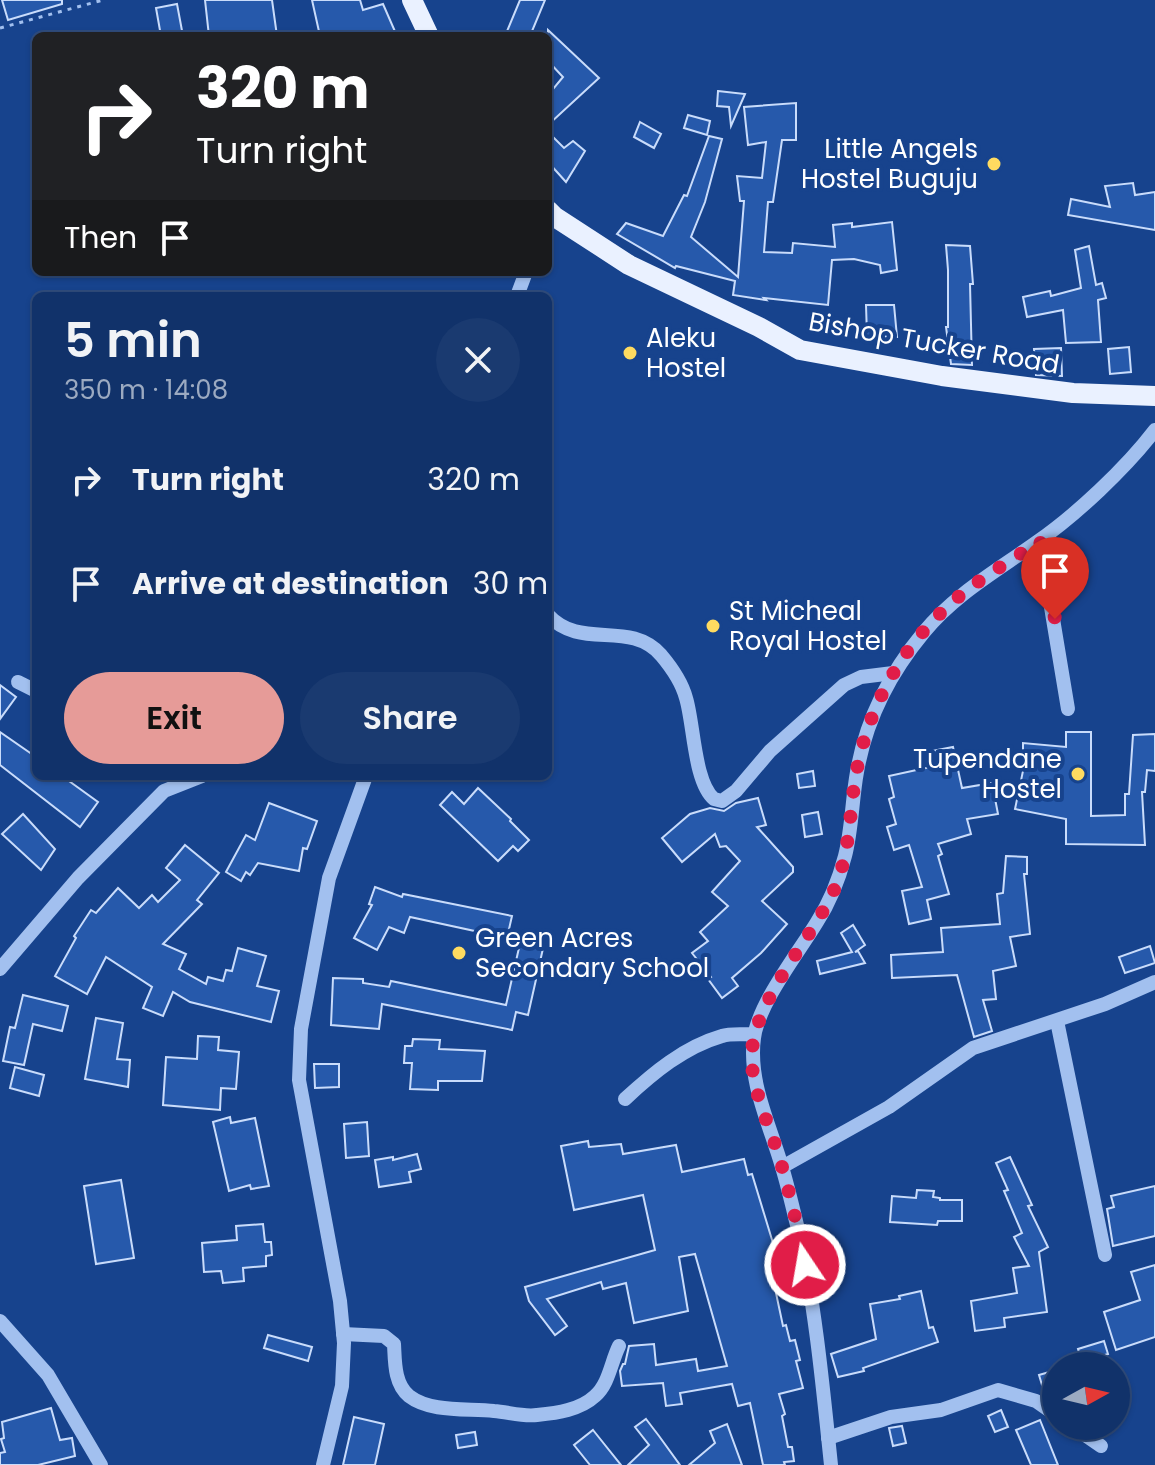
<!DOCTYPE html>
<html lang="en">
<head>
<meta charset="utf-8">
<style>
  body { margin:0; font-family:Poppins,sans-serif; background:#1a3a70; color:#f1f3f6; height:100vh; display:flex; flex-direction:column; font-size:30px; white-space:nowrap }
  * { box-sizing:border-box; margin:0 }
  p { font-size:26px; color:#9caac1 }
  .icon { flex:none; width:44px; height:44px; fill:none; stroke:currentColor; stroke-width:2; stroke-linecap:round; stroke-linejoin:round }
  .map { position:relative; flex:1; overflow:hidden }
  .panel { position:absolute; left:32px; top:292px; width:520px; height:488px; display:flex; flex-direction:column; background:#11326a; border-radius:12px; box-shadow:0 2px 6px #0004,0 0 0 2px #304d7e }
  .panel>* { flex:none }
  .guide { position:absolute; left:32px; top:32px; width:520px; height:244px; border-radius:12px; box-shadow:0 2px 6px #0004,0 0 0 2px #304d7e; background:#202124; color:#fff; overflow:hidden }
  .needle { width:52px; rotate:82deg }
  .controls { position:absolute; left:1042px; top:1352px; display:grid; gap:16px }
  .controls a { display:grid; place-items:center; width:88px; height:88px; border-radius:50%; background:#11326a; box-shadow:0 2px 6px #0004,0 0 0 2px #304d7e; font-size:40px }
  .pin { position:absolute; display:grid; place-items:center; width:68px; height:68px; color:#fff; margin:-82px -34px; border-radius:50% 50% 50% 0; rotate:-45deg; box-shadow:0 0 8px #0007 }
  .pin .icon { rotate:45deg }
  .me { position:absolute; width:88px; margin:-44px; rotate:348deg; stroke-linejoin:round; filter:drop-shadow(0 0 6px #0008) }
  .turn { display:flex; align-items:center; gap:28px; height:168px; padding:0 32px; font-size:36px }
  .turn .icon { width:104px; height:104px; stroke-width:2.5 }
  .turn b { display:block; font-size:56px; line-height:68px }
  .then { display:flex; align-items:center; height:76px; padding:0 32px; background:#0003; gap:16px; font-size:30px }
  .round { display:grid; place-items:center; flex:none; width:84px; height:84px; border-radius:42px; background:#1a3a70 }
  .summary { display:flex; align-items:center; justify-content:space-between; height:136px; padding:0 32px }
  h1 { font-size:48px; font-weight:600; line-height:60px }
  .cta { display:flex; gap:16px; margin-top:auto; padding:16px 32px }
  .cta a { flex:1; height:92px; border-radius:48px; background:#e69b98; color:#111; font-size:32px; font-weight:600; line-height:92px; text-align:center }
  .cta a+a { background:#1a3a70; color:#f1f3f6 }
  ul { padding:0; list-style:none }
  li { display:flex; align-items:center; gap:24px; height:104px; padding:0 32px }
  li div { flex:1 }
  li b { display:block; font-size:30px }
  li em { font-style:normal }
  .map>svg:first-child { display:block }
  .building { fill:#2659ab; stroke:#c9dcfb; stroke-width:2 }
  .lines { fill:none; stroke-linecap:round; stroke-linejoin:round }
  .path { stroke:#a2c0ef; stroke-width:3; stroke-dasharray:4 6; stroke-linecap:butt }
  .minor { stroke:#a2c0ef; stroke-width:14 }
  .major { stroke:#eaf1ff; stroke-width:20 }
  .route { stroke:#e11d48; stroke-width:14; stroke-dasharray:0 25.2 }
  .poi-dot { fill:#ffdb60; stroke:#17438d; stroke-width:3 }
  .labels { text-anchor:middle; stroke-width:8; stroke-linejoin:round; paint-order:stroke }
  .poi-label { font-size:26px; fill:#fff; stroke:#17438d; text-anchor:start }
  .street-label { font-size:26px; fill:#fff; stroke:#17438d }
</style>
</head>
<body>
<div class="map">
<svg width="1155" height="1465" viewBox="0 0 1155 1465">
  <rect width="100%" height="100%" fill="#17438d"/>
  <g class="building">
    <path d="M2,0h60v4l-54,16z"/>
    <path d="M205,0h67l5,36h-49l-1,-3 -18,3z"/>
    <path d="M312,0h48l3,10 20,-6 14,32h-77z"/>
    <path d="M520,0h25l-15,36h-25z"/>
    <path d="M177,4l6,32h-22l-5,-28z"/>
    <path d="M548,30l51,48 -51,47v-30l15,-18 -15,-16z"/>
    <path d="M718,91l27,3 -14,32 -2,-19 -12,-1z"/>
    <path d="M796,103v37h-14l-9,62h-5l-4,50 28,1 1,-10 42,4 -2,-22 19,-2v4l40,-5 5,48 -16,3 -1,-8 -26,-6 -22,1 -4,45 -64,-7 2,2 -33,-5 2,-14 -59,-15 -1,2 -58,-34 9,-11 37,13 21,-41 3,1 22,-60 13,3 -17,63 -14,35 47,40 6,-76h-4l-3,-25 25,2 4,-36 -18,3 -4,-38z"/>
    <path d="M688,115l22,6 -3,14 -23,-7z"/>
    <path d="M640,122l21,12 -7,14 -20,-11z"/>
    <path d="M548,132l16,16 9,-7 12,10 -19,31 -18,-20z"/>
    <path d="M1133,183l2,12 20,-3v38l-87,-15 3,-16 39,8 -5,-21z"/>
    <path d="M946,245l24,1 3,38h-3l2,81 -21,-1 -5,-37h2v-57z"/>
    <path d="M1089,246l7,39 6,-2 4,15 -8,2 3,42 -35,1 -3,-33 -36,7 -4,-20 27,-6 1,5 30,-8 -6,-38z"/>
    <path d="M866,305h28l3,32 -30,-1z"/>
    <path d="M1129,347l2,25 -21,2 -2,-25z"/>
    <path d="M1061,348l1,28 -26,-1 -2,-26z"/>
    <path d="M0,685l16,12 -16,22z"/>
    <path d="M0,732l36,25v19h26l36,26 -18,25 -80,-62z"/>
    <path d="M1066,732h25v84l34,-1v-21h4l4,-59 22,-1v37l-8,-1 -2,22h-3l3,53 -79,-1v-25l-51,-10 8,-38v-28l43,4z"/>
    <path d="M953,747l9,41 30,-5 6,31 -31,5 4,15 -33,10 4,10 -4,2 11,38 -22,6 4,19 -22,5 -7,-33 20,-4 -13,-42 -15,5 -7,-23 9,-3 -7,-25 5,-2 -5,-21 46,-10 -3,-15z"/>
    <path d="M813,771l2,15 -16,2 -2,-14z"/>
    <path d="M478,788l33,31 -1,2 19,19 -11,11 -5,-5 -15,15 -58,-56 12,-13 12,12z"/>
    <path d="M758,798l8,27 -9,2 36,40v5l-31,29 25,23 -26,29 -29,25 6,8 -16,12 -14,-19 3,-2 -19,-24 16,-12 -8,-9 28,-26 -16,-14 28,-31 -14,-15 -6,1 -5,-13 -33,28 -20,-24 28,-24 20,-6 14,3 12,-8z"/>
    <path d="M269,803l48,18 -10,28 -4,-1 -4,23 -41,-8 -8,12 -4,-3 -5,9 -15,-9 20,-37 9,5z"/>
    <path d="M818,812l4,22 -17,3 -3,-22z"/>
    <path d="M23,814l32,35 -14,21 -39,-36z"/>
    <path d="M185,845l34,28 -22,27 5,4 -39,40 23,10 -7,15 27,15 2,-7 15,4 3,-11 6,1 6,-23 28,8 -9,30 22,5 -8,31 -81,-20 -17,-10 -10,24 -20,-8 9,-21 -46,-30 -19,37 -32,-18 21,-38 -2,-2 17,-26 5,3 22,-25 21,20 13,-13 6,7 22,-22 -14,-12z"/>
    <path d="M1006,856l21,1v17h-3l6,60 -20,3 6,29 -23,5 3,28 -13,1 9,31 -18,6 -17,-62 -65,3 -1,-23 52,-3 -2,-24 59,-4 -3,-30 6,-1z"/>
    <path d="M375,887l27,10 1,-3 109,22 -5,22 -97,-21 -6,16 -15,-6 -12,23 -23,-12 18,-33 -3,-1z"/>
    <path d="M853,925l12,20 -10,7 3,-1 7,12 -45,11 -3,-13 35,-9 -11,-19z"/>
    <path d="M521,939l23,5 -16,71 -12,-3 -4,18 -130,-26 -3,25 -48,-4 2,-47 30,1v4l26,4 2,-6 115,24z"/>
    <path d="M1150,946l5,17 -30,10 -6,-16z"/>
    <path d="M23,995l45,11 -6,25 -29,-7 -9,41 -21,-4 7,-34 5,1z"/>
    <path d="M96,1018l27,5 -6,36 13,1 -2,27 -43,-8z"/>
    <path d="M198,1036l21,1 -1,13 21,2 -3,37 -15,-1 -1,22 -57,-5 3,-48 31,2z"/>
    <path d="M413,1039l27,1 -1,9 46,2 -3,30h-44v9l-28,-1 2,-26h-8l1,-17h7z"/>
    <path d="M314,1064h25v23l-24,1z"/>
    <path d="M15,1067l29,8 -5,21 -29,-8z"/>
    <path d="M230,1117l1,6 24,-5 14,68 -18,3 -1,-4 -21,6 -16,-69z"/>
    <path d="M367,1122l2,34 -23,2 -2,-34z"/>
    <path d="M588,1141l1,6 32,-3 2,10 53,-9 6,27 62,-13 4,16 4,-1 31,102 -10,3 10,47 3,-1 4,16 5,-1 5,20 -4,1 7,27 -24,6 6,20 -3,2 6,31h4l2,14 -10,1 1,3h-22l-13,-62 -12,3 -6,-22 -52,9 2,11 -16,2 -3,-23 -41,3 -2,-15 3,-7h2l4,-18 25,-2 2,21 40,-6 2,12 29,-5 -32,-112 -16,3 9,54 -54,12 -8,-40 -23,6 -2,-7 -54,17 20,27 -12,9 -26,-34 -4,-14 130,-37 -12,-55 -69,15 -13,-64z"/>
    <path d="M417,1154l4,15 -12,3 2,10 -32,5 -4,-27 18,-3v3z"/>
    <path d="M1010,1157l22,48 -4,1 20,41 -9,5 8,60 -43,6 1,9 -30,4 -4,-30 46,-8 -4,-25 16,-2 -15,-29 8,-4 -18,-42 4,-1 -12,-27z"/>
    <path d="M121,1180l13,78 -38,6 -12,-78z"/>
    <path d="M1155,1186v50l-42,10 -6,-37 7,-2 -3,-11z"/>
    <path d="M917,1190l17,1 -1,6 7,1v2h22v21h-24l-1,4 -47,-3 2,-26 24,2z"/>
    <path d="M263,1224l2,18h6l1,13 -6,1v10l-23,2 1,13 -21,2 -2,-12 -17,1 -2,-29 35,-3 -1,-14z"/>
    <path d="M1155,1265v72l-39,13 -12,-38 36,-12 -9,-28z"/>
    <path d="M921,1291l8,37 4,-1 5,15 -75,26 1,3 -26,6 -7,-23 45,-15 -6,-35 30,-5 -1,-3z"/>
    <path d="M268,1335l44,12 -4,14 -44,-13z"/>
    <path d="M1104,1341l4,13 -26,8 -4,-13z"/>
    <path d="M1056,1370v33l-11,-8 -6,-20z"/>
    <path d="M51,1408l9,32 12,-2 3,18 -37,9h-38v-12l5,-1 -4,-13 3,-1 -2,-16z"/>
    <path d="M1001,1410l7,17 -13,5 -7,-16z"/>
    <path d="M354,1417l30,7 -9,41h-32z"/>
    <path d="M646,1419l13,17 21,29h-52l21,-20 -14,-18z"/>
    <path d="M1040,1420l18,45h-27l-15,-35z"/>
    <path d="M727,1424l15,41h-53l26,-22 -5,-12z"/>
    <path d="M902,1426l4,17 -13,3 -4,-18z"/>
    <path d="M593,1430l28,35h-31l-16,-20z"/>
    <path d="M475,1432l2,13 -19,3 -2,-13z"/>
  </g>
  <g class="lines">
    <path class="path" d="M0,28l103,-28"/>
    <g class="minor">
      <path d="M517,296l9,-24"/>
      <path d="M1040,541l28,168"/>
      <path d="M548,615c33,36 81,4 113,40 11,13 21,28 25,43 8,26 8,84 28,101l8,2 14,-10 34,-40 74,-66 17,-8 32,-4"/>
      <path d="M18,682l18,9"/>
      <path d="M0,969l78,-91 86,-87 38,-15"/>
      <path d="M1057,1021l48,234"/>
      <path d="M625,1099c28,-26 59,-52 97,-63 9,-3 22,-1 32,-2"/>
      <path d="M782,1167l107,-60 84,-59 132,-44 50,-22"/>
      <path d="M0,1321l48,54 53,90"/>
      <path d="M343,1334l41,2 10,8c1,17 0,40 15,52 22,17 59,12 85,15 14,1 29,6 43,4 20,-2 43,-5 58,-19 14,-12 16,-34 24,-50"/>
      <path d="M1072,1426l29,20"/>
      <path d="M828,1438l63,-21 50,-7 57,-20 38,11 20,14"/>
      <path d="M323,1465l19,-79 2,-43 -4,-42 -41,-221 2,-51 28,-151 37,-102"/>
      <path d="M831,1465c-8,-76 -15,-153 -31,-228 -6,-23 -11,-47 -18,-70 -12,-42 -34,-85 -28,-129 4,-34 45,-86 63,-116 13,-20 22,-43 28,-66 7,-27 7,-57 12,-84 9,-53 33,-99 67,-140 31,-38 74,-62 113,-90 39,-27 89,-74 118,-112"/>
    </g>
    <g class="major">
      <path d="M412,0l17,36"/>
      <path d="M548,210l7,7 74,48 130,62 41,23 142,26 131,17 82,3"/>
    </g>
  </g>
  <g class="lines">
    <path class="route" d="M805,1265c-7,-38 -16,-75 -27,-112 -9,-27 -23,-58 -26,-87 -6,-59 60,-125 83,-178 16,-38 14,-79 22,-119 13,-66 47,-126 99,-170 26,-22 56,-39 84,-58l15,78"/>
  </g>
  <g class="poi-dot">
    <circle cx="994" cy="164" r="8"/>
    <circle cx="630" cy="353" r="8"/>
    <circle cx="713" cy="626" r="8"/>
    <circle cx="1078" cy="774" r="8"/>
    <circle cx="459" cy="953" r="8"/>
  </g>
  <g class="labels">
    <g class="poi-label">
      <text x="978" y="158" text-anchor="end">Little Angels<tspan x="978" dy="30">Hostel Buguju</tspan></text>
      <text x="646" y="347">Aleku<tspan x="646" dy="30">Hostel</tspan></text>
      <text x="729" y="620">St Micheal<tspan x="729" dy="30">Royal Hostel</tspan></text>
      <text x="1062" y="768" text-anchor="end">Tupendane<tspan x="1062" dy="30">Hostel</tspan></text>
      <text x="475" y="947">Green Acres<tspan x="475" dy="30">Secondary School</tspan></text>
    </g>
    <g class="street-label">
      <text transform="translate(934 343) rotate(10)" y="9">Bishop Tucker Road</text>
    </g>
  </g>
</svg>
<div class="controls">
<a><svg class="needle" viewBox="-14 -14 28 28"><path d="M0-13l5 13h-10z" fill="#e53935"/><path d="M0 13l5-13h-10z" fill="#9caac1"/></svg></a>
</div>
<div class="pin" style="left:1055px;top:619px;background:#d93025"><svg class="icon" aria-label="arrive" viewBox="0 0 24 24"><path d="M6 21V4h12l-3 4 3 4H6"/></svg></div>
<svg class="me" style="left:805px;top:1265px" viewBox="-20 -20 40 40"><circle r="17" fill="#e11d48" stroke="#fff" stroke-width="3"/><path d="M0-11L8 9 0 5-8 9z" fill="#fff"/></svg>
<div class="guide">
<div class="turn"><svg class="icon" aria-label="right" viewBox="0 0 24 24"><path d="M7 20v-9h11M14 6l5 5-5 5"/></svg><div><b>320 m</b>Turn right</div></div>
<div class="then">Then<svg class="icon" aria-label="arrive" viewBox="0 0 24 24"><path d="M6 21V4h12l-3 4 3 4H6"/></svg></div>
</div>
<section class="panel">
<div class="summary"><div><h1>5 min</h1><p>350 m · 14:08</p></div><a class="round"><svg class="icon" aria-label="close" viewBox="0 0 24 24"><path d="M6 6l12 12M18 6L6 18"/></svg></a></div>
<ul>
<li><svg class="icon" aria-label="right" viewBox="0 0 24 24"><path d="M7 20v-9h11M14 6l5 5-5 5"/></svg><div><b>Turn right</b></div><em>320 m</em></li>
<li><svg class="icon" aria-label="arrive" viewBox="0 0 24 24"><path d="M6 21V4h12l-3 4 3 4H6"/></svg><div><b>Arrive at destination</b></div><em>30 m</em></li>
</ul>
<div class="cta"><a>Exit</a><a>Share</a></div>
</section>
</div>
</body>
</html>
